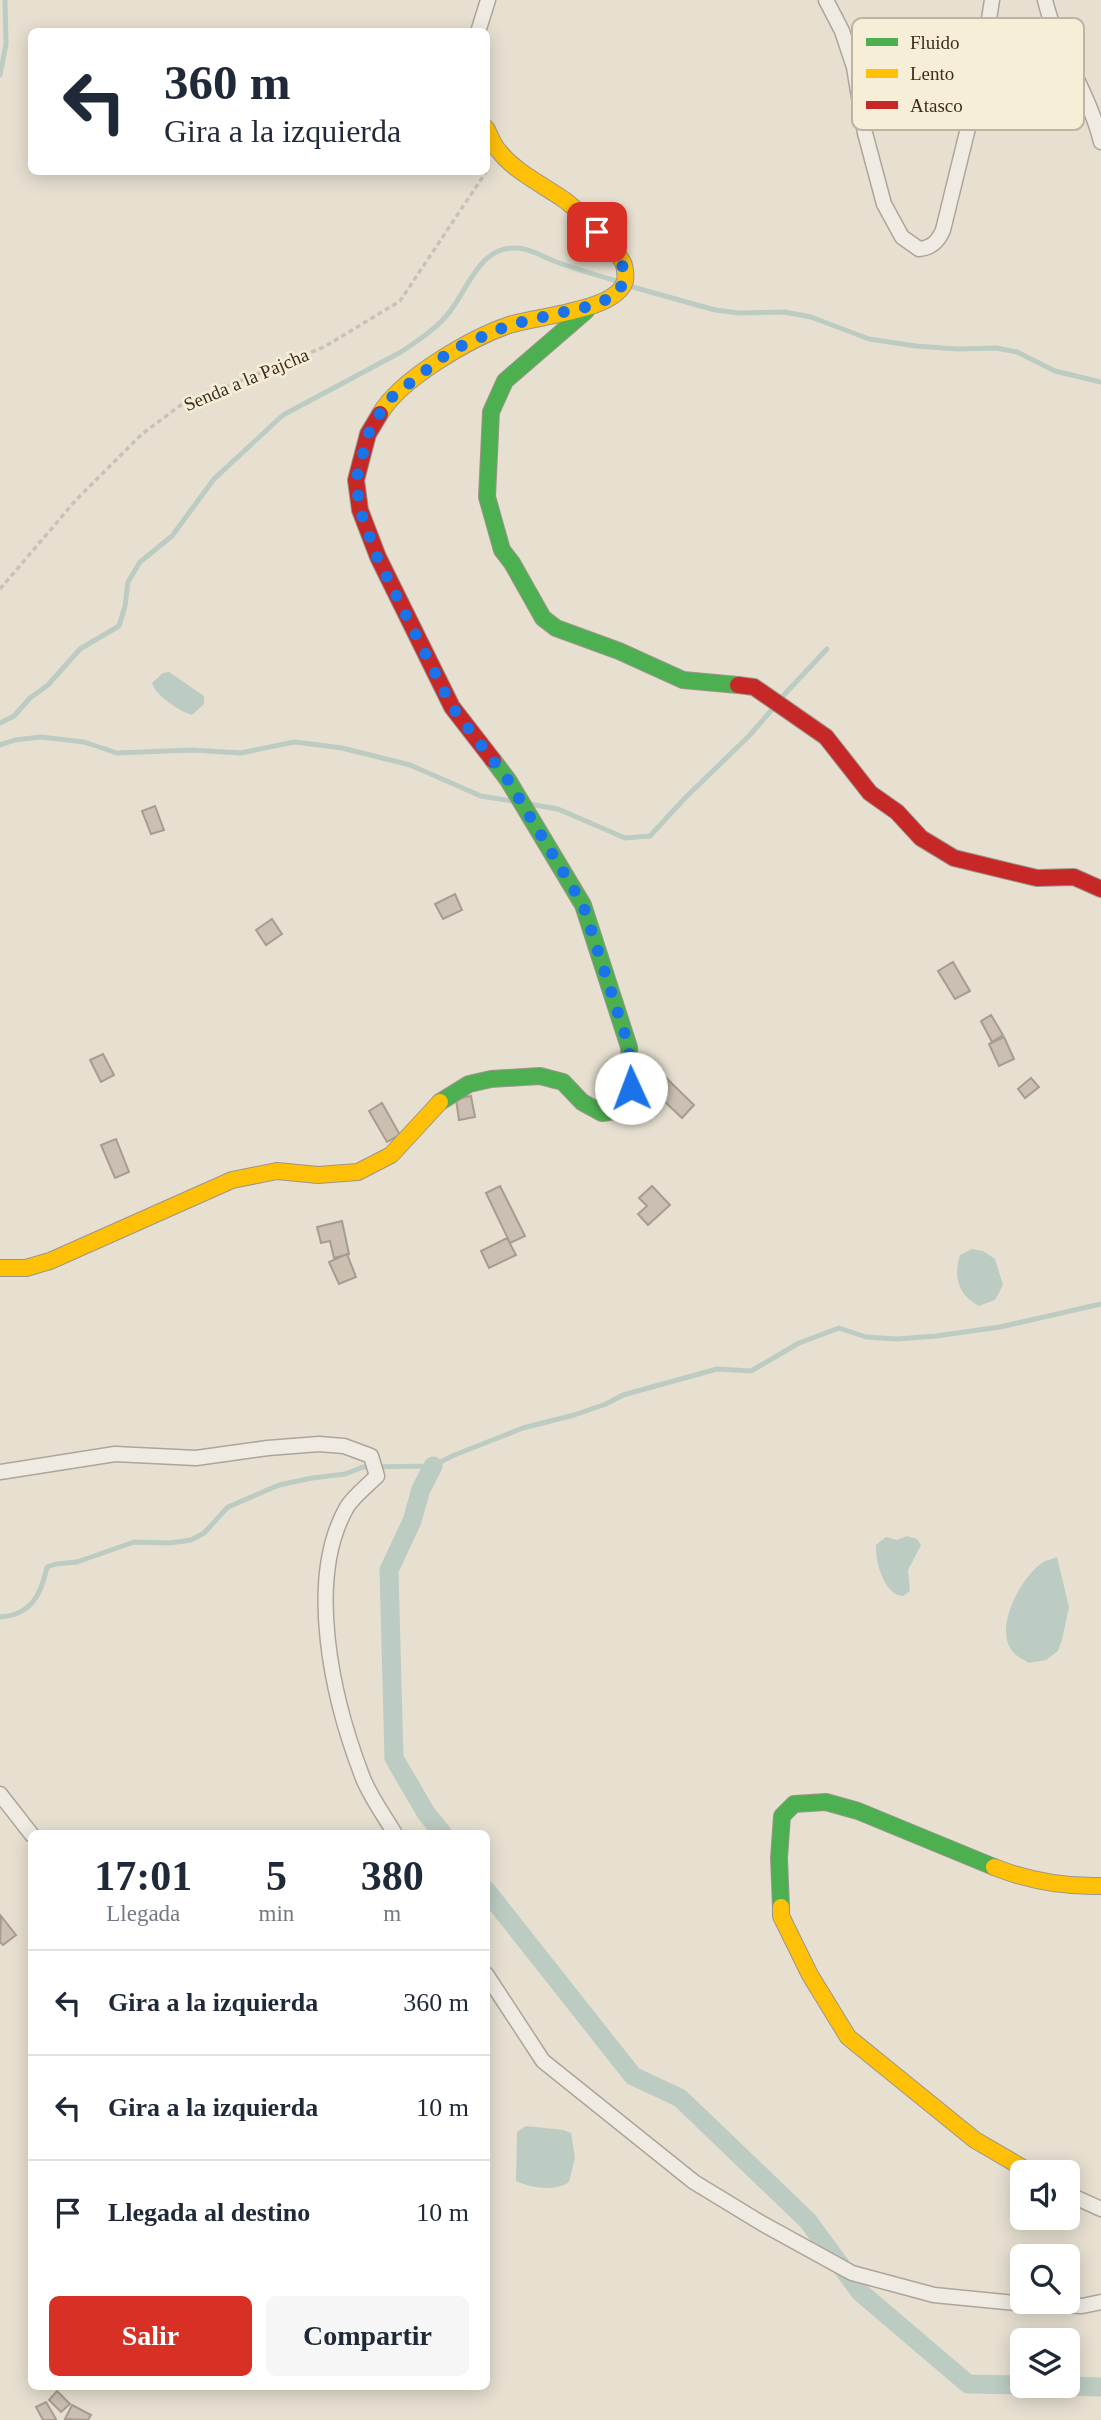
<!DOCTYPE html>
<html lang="es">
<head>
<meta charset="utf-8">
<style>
  body { margin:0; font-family:"Times New Roman",serif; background:#f6f6f7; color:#1f2937; height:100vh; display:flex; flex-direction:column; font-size:26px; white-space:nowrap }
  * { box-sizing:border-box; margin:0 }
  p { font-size:23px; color:#747a83 }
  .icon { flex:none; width:38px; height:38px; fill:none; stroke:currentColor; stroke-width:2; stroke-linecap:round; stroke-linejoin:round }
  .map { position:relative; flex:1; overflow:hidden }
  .panel { position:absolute; left:28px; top:1830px; width:462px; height:560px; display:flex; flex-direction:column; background:#fff; border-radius:10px; box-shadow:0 4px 18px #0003 }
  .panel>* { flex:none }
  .top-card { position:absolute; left:28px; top:28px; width:462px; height:147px; border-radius:10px; box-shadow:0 4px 18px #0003; background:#fff; color:#1f2937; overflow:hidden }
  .tools { position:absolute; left:1010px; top:2160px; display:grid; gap:14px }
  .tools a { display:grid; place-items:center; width:70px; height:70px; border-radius:10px; background:#fff; box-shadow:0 4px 18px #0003; font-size:35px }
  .pin { position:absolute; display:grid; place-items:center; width:60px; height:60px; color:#fff; margin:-30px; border-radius:14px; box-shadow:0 4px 10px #0006 }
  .me { position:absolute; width:77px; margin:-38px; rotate:358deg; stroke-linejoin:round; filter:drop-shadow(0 0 5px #0008) }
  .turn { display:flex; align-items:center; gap:24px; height:147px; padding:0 21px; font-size:32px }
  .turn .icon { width:91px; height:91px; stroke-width:2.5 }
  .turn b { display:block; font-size:49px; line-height:60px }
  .eta { display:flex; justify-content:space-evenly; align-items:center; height:119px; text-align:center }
  .eta b { font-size:42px; font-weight:700; line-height:49px }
  .action { display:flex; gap:14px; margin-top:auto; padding:14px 21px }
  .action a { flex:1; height:80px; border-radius:10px; background:#d93025; color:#fff; font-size:28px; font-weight:700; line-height:80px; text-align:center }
  .action a+a { background:#f6f6f7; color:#1f2937 }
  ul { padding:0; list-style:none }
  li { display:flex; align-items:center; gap:21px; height:105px; padding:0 21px; border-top:2px solid #e0e1e3 }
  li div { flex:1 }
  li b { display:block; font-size:26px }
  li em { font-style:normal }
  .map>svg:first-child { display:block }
  .water { fill:#bcccc2 }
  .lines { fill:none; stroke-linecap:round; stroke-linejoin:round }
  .stream { stroke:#bcccc2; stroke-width:5 }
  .canal { stroke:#bcccc2; stroke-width:19 }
  .building { fill:#cbbfb2; stroke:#a89c90; stroke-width:2 }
  .street-casing { stroke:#ada599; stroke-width:17 }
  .fast-casing { stroke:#9c958a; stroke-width:18 }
  .slow-casing { stroke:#9c958a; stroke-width:18 }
  .jam-casing { stroke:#9c958a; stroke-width:18 }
  .path { stroke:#c8c2b9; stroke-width:3.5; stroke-dasharray:5 3.5; stroke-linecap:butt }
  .street { stroke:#efebe3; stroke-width:14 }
  .fast { stroke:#4caf50; stroke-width:16 }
  .slow { stroke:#ffc107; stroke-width:16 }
  .jam { stroke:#c62828; stroke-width:16 }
  .route { stroke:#1a73e8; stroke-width:12; stroke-dasharray:0 21.6 }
  .labels { text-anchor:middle; stroke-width:5; stroke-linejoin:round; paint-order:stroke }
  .street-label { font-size:19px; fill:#3d2e20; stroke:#f7eed8 }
  .key { fill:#f7eed8; stroke:#bfb4a1; stroke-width:2 }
  .key-label { font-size:19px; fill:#3d2e20 }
</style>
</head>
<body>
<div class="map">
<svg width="1101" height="2420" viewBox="0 0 1101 2420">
  <rect width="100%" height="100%" fill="#e7e0d1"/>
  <g class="water">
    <path d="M169,672l35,24v8l-12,11c-13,-4 -36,-19 -40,-32l11,-10z"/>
    <path d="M972,1249l11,2 12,8 8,26 -8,15 -16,6c-21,-12 -26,-28 -19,-51z"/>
    <path d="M907,1536l10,3 4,6 -13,25 2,21 -7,5c-19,-1 -28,-35 -27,-51l10,-8 11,3z"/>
    <path d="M1057,1557l12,50 -7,33 -4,11 -12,9 -17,3c-4,-3 -10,-5 -14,-9 -24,-22 5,-76 27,-91 4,-3 11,-4 15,-6z"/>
    <path d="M526,2126l37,4 8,3 4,25 -6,24c-14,10 -38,6 -53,-1l1,-49z"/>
  </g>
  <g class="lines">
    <g class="stream">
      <path d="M0,75l6,-31 -1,-44"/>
      <path d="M629,286l86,24 24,3 45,-1 27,5 58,22 47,7 41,3 39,-1 21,4 38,19 46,11"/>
      <path d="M781,698l46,-49"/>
      <path d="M0,723l14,-7 16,-18 18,-13 32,-36 39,-23 6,-20 3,-24 12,-20 32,-26 42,-57 69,-64 118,-63c18,-12 38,-25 50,-42 20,-27 31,-69 73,-61 10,2 20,8 30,12 21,8 42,14 63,20"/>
      <path d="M0,745l15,-5 26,-3 43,5 33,11 74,-3 50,3 53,-11 25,3 23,3 68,17 71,31 31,5"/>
      <path d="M529,804l29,5 67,29 25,-2 35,-38 65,-63 25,-29"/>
      <path d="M0,1617c31,-2 41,-22 47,-50l9,-3 21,-2 57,-20 36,1 21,-3 13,-7 24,-26 51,-22 33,-7 33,-4 18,-7 70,-1 19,-10 71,-28 51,-13 32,-11 17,-9 94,-26 34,2 48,-28 40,-15 27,9 31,2 39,-3 64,-9 101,-23"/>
    </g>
    <g class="canal">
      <path d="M433,1466l-12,23 -9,32 -23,49 5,188 32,55 17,21"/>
      <path d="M486,1890l147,186 47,22 128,123 52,71 108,92 54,1"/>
      <path d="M1034,2385l67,2"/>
    </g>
  </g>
  <g class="building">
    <path d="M155,806l9,24 -13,4 -9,-23z"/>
    <path d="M455,894l7,16 -19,9 -8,-15z"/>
    <path d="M272,919l10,15 -16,11 -10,-15z"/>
    <path d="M953,962l17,29 -15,8 -17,-28z"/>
    <path d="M991,1015l12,20 -11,7 -11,-21z"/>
    <path d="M1004,1037l10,22 -15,7 -10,-22z"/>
    <path d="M103,1054l11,21 -13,7 -11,-22z"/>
    <path d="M657,1069l37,36 -12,13 -38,-36z"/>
    <path d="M1031,1078l8,9 -14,11 -7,-9z"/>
    <path d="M471,1096l4,21 -16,3 -3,-21z"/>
    <path d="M382,1103l18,32 -13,7 -18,-31z"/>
    <path d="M116,1139l13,33 -14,6 -14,-33z"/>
    <path d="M500,1186l25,50 -15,7 -24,-50z"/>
    <path d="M652,1186l18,19 -22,20 -10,-11 9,-8 -8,-8z"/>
    <path d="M342,1221l7,33 -15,4 -4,-17 -9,2 -4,-16z"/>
    <path d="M507,1238l9,17 -27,13 -8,-17z"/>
    <path d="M347,1254l9,23 -17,7 -10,-22z"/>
    <path d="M1,1916l15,19 -13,10 -3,-3z"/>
    <path d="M57,2391l13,13 -9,8 -12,-12z"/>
    <path d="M46,2402l10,17 -2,1h-11l-7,-13z"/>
    <path d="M72,2405l19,10 -3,5 -23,-1z"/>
  </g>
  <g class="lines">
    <defs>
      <g id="street">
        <path d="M826,0l16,31 12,36 11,66 19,71 18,33 17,12c12,-1 19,-7 24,-19l36,-147 13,-83"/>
        <path d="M1045,0c12,50 44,92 56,142"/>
        <path d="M478,32l10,-32"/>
        <path d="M0,1472l115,-18 81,4 72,-10 51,-4 25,2 27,10 6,20c-10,10 -23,20 -30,31 -42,73 -14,192 14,266 7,21 23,42 34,61"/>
        <path d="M0,1794l32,41"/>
        <path d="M486,1974l57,87 151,121 69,42 80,44 9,5 82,22 91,9 57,2 19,-4"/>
        <path d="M1068,2194l33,15"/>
      </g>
      <g id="fast">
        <path d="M586,311l-81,70 -14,31 -4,85 15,53 10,13 31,55 13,10 63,23 64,29 55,5"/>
        <path d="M440,1102l29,-18 22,-5 49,-3 23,6 19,20 20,11 13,-2 9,-8 7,-15 -2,-41 -46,-142 -75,-125 -15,-20"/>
        <path d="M781,1907l-2,-49 3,-42 12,-12 32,-2 32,9 136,56"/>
      </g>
      <g id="slow">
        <path d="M380,414c20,-35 91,-76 129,-89 27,-9 108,-14 116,-44 1,-3 0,-13 -1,-16 -4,-13 -49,-58 -61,-66 -20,-14 -49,-28 -64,-48 -6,-6 -9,-16 -13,-23"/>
        <path d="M0,1268h26l24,-7 182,-81 45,-9 41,4 40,-3 33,-17 49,-53"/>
        <path d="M994,1867c35,14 70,20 107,19"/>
        <path d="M781,1907v9l29,59 38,62 127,103 55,32"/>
      </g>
      <g id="jam">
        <path d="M380,414l-12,20 -12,46 4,30 18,47 74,150 41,53"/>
        <path d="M738,685l16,2 72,50 44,56 27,19 24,26 33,20 83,20 37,-1 27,12"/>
      </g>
    </defs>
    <use href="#street" class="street-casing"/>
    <use href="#fast" class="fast-casing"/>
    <use href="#slow" class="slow-casing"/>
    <use href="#jam" class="jam-casing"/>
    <path class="path" d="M0,589l76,-89 66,-66 39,-29 143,-58 76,-46 86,-129"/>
    <use href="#street" class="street"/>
    <use href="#fast" class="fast"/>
    <use href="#slow" class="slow"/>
    <use href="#jam" class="jam"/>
  </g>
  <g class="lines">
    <path class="route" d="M597,232c17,18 26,24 28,49l-11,15 -20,9 -85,20 -57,25 -65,51 -19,33 -12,46 4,30 17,47 75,150 56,73 75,125 46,142 2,41"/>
  </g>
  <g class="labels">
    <g class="street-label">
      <text transform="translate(246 379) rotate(-23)" y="7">Senda a la Pajcha</text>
    </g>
  </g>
  <rect x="852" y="18" width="232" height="112" rx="10" class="key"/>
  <rect x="866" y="38" width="32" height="8" fill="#4caf50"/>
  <rect x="866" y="69" width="32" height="9" fill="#ffc107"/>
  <rect x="866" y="101" width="32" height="8" fill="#c62828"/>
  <g class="key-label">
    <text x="910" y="49">Fluido</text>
    <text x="910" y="80">Lento</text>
    <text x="910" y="112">Atasco</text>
  </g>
</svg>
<div class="tools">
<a><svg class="icon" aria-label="sound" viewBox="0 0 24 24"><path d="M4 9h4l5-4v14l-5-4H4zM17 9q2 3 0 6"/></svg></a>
<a><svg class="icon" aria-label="search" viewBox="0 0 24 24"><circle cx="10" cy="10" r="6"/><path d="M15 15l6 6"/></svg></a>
<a><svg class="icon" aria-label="layers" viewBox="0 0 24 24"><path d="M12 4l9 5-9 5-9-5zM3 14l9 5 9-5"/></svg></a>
</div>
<div class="pin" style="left:597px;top:232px;background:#d93025"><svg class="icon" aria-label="arrive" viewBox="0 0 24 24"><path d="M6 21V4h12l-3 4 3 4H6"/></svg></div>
<svg class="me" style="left:631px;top:1088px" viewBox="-20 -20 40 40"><circle r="19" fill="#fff"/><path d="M0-13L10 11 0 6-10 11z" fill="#1a73e8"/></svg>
<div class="top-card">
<div class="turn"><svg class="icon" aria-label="left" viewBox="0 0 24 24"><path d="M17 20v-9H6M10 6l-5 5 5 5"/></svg><div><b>360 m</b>Gira a la izquierda</div></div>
</div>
<section class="panel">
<div class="eta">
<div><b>17:01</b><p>Llegada</p></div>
<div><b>5</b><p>min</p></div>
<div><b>380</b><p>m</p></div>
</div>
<ul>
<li><svg class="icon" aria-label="left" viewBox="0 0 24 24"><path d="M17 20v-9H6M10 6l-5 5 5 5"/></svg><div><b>Gira a la izquierda</b></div><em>360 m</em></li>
<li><svg class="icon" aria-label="left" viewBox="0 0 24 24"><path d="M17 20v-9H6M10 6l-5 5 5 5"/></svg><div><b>Gira a la izquierda</b></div><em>10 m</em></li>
<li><svg class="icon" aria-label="arrive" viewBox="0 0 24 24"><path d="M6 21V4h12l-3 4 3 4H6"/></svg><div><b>Llegada al destino</b></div><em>10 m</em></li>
</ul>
<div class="action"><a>Salir</a><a>Compartir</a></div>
</section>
</div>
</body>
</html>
